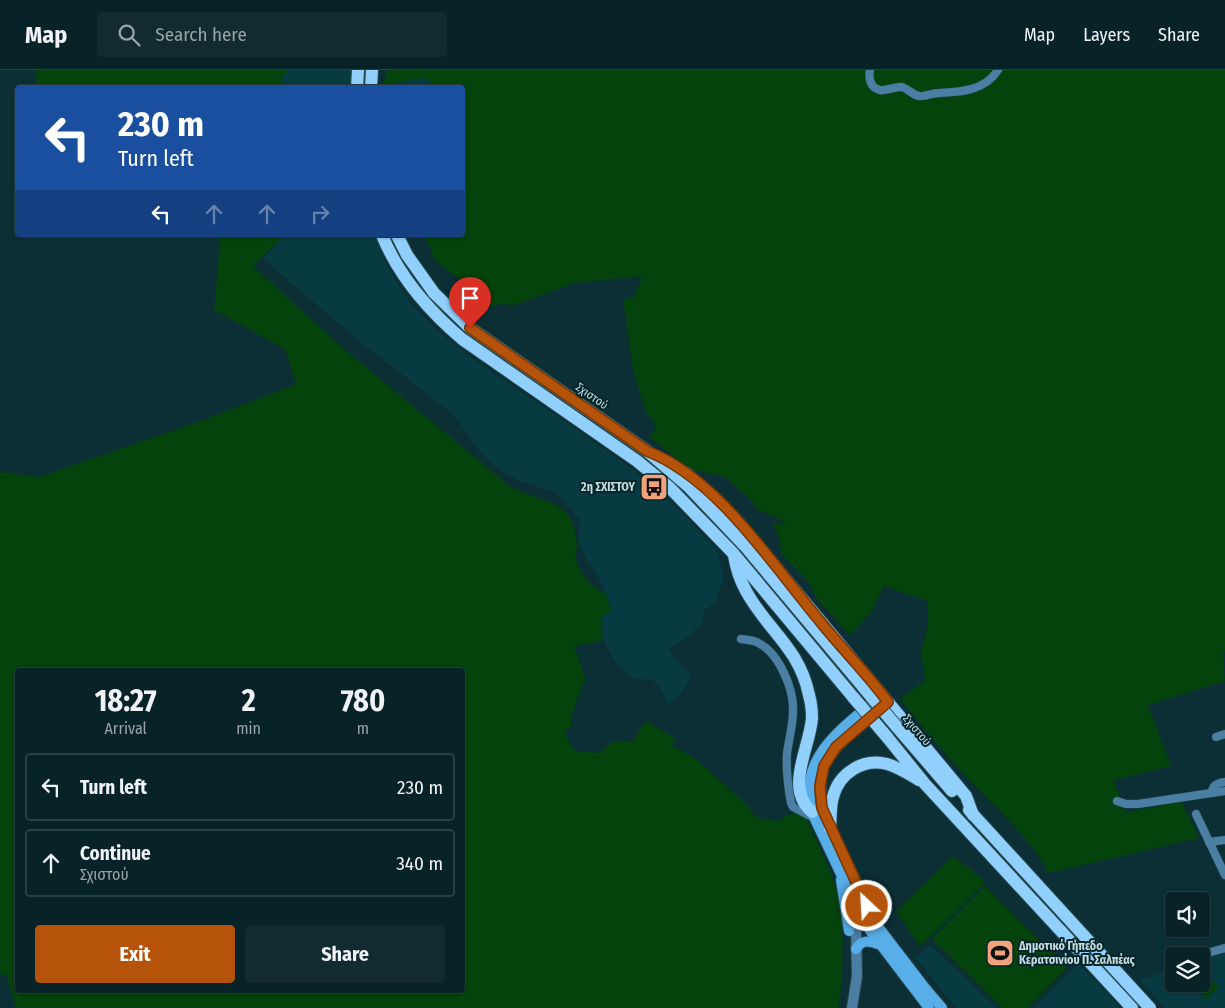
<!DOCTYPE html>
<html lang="en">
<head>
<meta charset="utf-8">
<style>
  body { margin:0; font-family:"Fira Sans Condensed",sans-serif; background:#112b30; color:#f1f3f6; height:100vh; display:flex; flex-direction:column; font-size:19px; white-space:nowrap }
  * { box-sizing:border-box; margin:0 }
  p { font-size:16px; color:#98a4a8 }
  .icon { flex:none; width:28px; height:28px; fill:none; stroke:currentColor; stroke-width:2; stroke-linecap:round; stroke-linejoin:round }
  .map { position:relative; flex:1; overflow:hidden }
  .panel { position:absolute; left:15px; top:598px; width:450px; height:325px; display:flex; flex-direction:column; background:#082328; border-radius:5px; box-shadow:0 1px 4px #0004,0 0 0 1px #294045 }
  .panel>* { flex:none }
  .hud { position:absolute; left:15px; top:15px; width:450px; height:152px; border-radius:5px; box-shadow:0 1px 4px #0004,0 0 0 1px #294045; background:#1a4fa0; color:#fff; overflow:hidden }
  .fabs { position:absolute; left:1165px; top:822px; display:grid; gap:10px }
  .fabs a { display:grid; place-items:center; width:45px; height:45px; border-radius:5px; background:#082328; box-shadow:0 1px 4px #0004,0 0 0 1px #294045; font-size:25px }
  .pin { position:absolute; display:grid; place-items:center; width:42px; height:42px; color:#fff; margin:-51px -21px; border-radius:50% 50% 50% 0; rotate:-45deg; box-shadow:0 0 5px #0007 }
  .pin .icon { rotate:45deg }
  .me { position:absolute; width:55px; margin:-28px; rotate:335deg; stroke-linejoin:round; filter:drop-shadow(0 0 4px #0008) }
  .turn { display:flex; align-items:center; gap:18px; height:105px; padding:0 20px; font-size:22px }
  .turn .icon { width:65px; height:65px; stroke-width:2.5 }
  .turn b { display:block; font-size:35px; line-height:42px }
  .lanes { display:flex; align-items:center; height:48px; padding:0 20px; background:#0003; justify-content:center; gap:25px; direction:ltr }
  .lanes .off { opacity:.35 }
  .eta { display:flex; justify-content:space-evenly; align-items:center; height:85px; text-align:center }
  .eta b { font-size:30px; font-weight:700; line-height:35px }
  .cta { display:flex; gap:10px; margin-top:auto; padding:10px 20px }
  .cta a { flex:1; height:58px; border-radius:5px; background:#b45309; color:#fff; font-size:20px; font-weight:700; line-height:58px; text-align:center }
  .cta a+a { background:#112b30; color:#f1f3f6 }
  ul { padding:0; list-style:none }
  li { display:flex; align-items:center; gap:15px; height:68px; margin:0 10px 8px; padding:0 10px; border:2px solid #294045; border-radius:5px }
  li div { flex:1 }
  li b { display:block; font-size:19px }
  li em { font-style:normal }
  header { display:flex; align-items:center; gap:30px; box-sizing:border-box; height:70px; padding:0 25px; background:#082328; border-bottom:1px solid #294045 }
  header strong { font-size:24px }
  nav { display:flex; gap:28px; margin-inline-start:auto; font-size:18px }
  .search { width:350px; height:45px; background:#112b30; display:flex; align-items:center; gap:12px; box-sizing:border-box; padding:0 18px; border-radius:5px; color:#98a4a8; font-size:19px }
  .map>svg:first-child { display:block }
  .built { fill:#083a41 }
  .green { fill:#04430b; fill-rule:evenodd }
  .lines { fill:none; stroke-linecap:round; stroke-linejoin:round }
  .minor-casing { stroke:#294a50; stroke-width:9 }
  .tertiary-casing { stroke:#294a50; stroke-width:12 }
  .secondary-casing { stroke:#294a50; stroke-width:12 }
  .primary-casing { stroke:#294a50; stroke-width:14 }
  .minor { stroke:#4a7fa3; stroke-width:8 }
  .tertiary { stroke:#4a7fa3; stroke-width:10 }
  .secondary { stroke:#57aee9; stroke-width:10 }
  .primary { stroke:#91d0fd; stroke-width:12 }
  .primary-bridge-casing { stroke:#294a50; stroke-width:14; stroke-linecap:butt }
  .primary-bridge { stroke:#91d0fd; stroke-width:12 }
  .route-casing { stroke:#753606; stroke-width:12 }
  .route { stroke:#b45309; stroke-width:9 }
  .labels { text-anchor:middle; stroke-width:4; stroke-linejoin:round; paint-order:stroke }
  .street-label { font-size:12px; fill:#c7dadd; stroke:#01262b }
  .poi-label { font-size:12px; font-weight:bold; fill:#c7dadd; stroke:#01262b; text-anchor:end }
</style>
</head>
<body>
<header>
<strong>Map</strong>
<div class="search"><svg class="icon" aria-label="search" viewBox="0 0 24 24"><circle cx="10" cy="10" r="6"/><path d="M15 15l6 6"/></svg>Search here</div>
<nav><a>Map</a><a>Layers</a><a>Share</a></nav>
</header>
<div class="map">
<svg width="1225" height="938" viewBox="0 0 1225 938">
  <rect width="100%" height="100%" fill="#0b2f35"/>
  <g class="built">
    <path d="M287,0h66v17l-72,1 1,-10z"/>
    <path d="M423,8l11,6 2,3 -53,1v-3z"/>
    <path d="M284,165h91l13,33 23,36 27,27 39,31 86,58 70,50 52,46 32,34 7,26 -8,26 -12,9 -2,11 -8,9 -26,19 23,25 -10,19 -12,10 -10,-18 -7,-6 -19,-2 -15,-12 -15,-26 -2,-23 10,-7 -8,-25 -15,-23 -10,-22 2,-21 -25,-27 -33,-10 -20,-10 -23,-21 -23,-34 -99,-78 -94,-80z"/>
    <path d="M930,875l67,63h-39l-7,-6 -35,-44z"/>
    <path d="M1225,883v55h-60l-26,-28 35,-11v15h27v-24z"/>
    <path d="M1078,893l43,45h-87z"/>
  </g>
  <g class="green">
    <path d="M35,0h252l-5,8 -1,10 -244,-1z"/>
    <path d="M387,0h838v581l-2,3 2,27 -77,24 23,61 -57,14 11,33 56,-12 18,37 -150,35c-19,-35 -47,-59 -74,-87 -27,-28 -51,-57 -75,-87l25,-19 -4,-30 7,-23 -1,-26 -43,-15 -13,27 -21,22 -34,-37 -5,-12 -9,-11 -21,-21c0,-12 -2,-20 -9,-30l15,-1 -30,-14 -7,-10 -24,-21 -12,-4 -14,-2 -11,-4 -40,-31 8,-10 -12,-17 -12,-41 -10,-69 11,-3 8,-21 -67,7 -61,22 -16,-1 -3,3 -16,-7 -17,-19 -23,-17 -6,-8 -4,-12 -7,-9h40v-147l-26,-1 -2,-3 -11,-6 -40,7z"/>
    <path d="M216,165h68l-31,31 92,84 166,137c19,11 49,12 60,32 3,6 6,19 6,26 0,5 -2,11 -1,15 3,14 18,28 30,34l5,17 -10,6 2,23 -29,6 12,35 -3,3 -11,29 -1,14 -7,4c12,26 10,19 35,22l14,-12 19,1 14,-21 30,18 -5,6 24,13 49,44 13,16 23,3 6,-6 17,-2c12,25 25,49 33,75 9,30 8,89 2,120h-822l-9,-32 -7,-3v-501l39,5 170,-59 87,-34 -11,-35 -71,-39 6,-68zM18,600h444v320h-444z"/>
    <path d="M953,786l31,24 -1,5 -63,62 -24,-36z"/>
    <path d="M985,816l82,82 -39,40h-26l-70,-69z"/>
    <path d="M1201,899l18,18 -13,12 -14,-15h9z"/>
  </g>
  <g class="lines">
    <defs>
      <g id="minor">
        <path d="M870,0c-1,5 -1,10 2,15 9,11 19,1 30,2 6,2 11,8 17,9 6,1 13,-3 20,-3 21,-1 46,-2 59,-23"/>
        <path d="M741,569c6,1 14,1 19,5 19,10 34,45 33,67 0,14 -4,28 -6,42 -1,17 1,34 4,50l2,4 21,11"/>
        <path d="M1216,667l9,-3"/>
        <path d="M1212,723c0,-8 5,-10 13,-11"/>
        <path d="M1117,731l9,3h12l87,-13"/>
        <path d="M1196,744l29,61"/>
        <path d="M1209,772l16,-2"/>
        <path d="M1197,886l28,-8"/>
      </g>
      <path id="tertiary" d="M852,938l5,-32 -1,-47 2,-3 7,-4"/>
      <g id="secondary">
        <path d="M880,626c-38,33 -88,64 -65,123l43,91 13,22 58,76"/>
        <path d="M886,633l-44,38 -11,13 -7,12 -3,13v24l9,25 49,100 46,60 17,20"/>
        <path d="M841,810l8,51"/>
        <path d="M856,879c6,-10 13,-8 22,-5"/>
      </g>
      <g id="primary">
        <path d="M357,18l1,-18"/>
        <path d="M371,18l1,-18"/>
        <path d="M382,165c17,42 46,75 80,104l175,122 33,27 63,65 120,144"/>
        <path d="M397,165l10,20 27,38 36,35 177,123 42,36 56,59 119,142"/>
        <path d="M686,403l32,28 21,22 227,273 7,19"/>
        <path d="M734,485c2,13 6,25 12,36 21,39 53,56 63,104 2,7 3,15 3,23 -2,30 -28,70 0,94"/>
        <path d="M897,657l55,64"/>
        <path d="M887,667l38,47 207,224"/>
        <path d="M969,740l181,198"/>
        <path d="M830,758c1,-10 0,-21 3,-31 6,-24 30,-39 54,-33 11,3 22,10 32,16"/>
      </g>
    </defs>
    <use href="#minor" class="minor-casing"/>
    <use href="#tertiary" class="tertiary-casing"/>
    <use href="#secondary" class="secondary-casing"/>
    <use href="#primary" class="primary-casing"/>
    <use href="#minor" class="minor"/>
    <use href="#tertiary" class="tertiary"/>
    <use href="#secondary" class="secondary"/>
    <use href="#primary" class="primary"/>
    <defs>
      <g id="primary-bridge">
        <path d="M864,618l33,39"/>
        <path d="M853,627l34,40"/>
      </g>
    </defs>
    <use href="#primary-bridge" class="primary-bridge-casing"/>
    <use href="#primary-bridge" class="primary-bridge"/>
  </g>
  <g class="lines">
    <defs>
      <path id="route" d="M470,258l177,123c70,27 125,113 172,169 22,28 48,53 69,82l-52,45 -12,19 -4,20 2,22 45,98"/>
    </defs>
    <use href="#route" class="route-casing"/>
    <use href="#route" class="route"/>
  </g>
  <defs>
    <symbol id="bus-square" viewBox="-11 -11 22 22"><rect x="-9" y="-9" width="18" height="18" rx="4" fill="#f0a27a" stroke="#01262b"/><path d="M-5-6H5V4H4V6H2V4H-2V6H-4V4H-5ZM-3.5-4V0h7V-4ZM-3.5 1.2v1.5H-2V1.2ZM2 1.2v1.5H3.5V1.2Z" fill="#111"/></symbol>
    <symbol id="stadium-square" viewBox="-11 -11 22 22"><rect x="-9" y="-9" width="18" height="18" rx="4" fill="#f0a27a" stroke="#01262b"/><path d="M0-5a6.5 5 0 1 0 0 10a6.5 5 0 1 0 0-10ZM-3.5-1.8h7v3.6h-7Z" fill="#111"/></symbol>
  </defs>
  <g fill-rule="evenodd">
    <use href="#bus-square" x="638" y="401" width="32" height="32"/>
    <use href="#stadium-square" x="984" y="867" width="32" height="32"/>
  </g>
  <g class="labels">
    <g class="street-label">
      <text transform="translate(592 326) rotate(35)" y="4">Σχιστού</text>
      <text transform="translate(917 660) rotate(50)" y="4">Σχιστού</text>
    </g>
    <g class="poi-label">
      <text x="635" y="421">2η ΣΧΙΣΤΟΥ</text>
      <text x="1019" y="880" text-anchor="start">Δημοτικό Γήπεδο<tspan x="1019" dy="14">Κερατσινίου Π. Σαλπέας</tspan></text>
    </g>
  </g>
</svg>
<div class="fabs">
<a><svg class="icon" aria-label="sound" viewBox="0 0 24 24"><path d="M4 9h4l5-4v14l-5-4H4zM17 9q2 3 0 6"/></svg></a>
<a><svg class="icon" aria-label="layers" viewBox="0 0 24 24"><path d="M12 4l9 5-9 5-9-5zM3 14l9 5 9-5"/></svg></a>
</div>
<div class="pin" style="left:470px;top:258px;background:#d93025"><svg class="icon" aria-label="arrive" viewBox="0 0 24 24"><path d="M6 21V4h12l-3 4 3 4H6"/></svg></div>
<svg class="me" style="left:867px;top:836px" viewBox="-20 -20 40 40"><circle r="17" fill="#b45309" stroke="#fff" stroke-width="3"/><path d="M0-11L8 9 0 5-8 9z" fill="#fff"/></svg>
<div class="hud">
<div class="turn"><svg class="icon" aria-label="left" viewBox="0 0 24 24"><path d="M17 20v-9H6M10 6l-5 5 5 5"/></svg><div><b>230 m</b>Turn left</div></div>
<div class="lanes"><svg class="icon" aria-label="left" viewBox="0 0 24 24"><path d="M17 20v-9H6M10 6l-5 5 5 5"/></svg><svg class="icon off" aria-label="ahead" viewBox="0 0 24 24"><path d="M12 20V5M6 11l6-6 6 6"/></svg><svg class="icon off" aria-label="ahead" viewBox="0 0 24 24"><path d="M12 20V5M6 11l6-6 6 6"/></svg><svg class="icon off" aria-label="right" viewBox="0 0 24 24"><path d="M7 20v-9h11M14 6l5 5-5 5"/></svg></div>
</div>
<section class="panel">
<div class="eta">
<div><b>18:27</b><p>Arrival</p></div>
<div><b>2</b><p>min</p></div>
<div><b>780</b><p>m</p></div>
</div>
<ul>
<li><svg class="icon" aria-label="left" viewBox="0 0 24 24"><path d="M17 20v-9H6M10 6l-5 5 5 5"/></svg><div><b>Turn left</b></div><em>230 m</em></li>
<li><svg class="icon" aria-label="ahead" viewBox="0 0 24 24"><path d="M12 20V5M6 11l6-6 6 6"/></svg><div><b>Continue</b><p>Σχιστού</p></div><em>340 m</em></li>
</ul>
<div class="cta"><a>Exit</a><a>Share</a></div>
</section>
</div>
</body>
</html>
